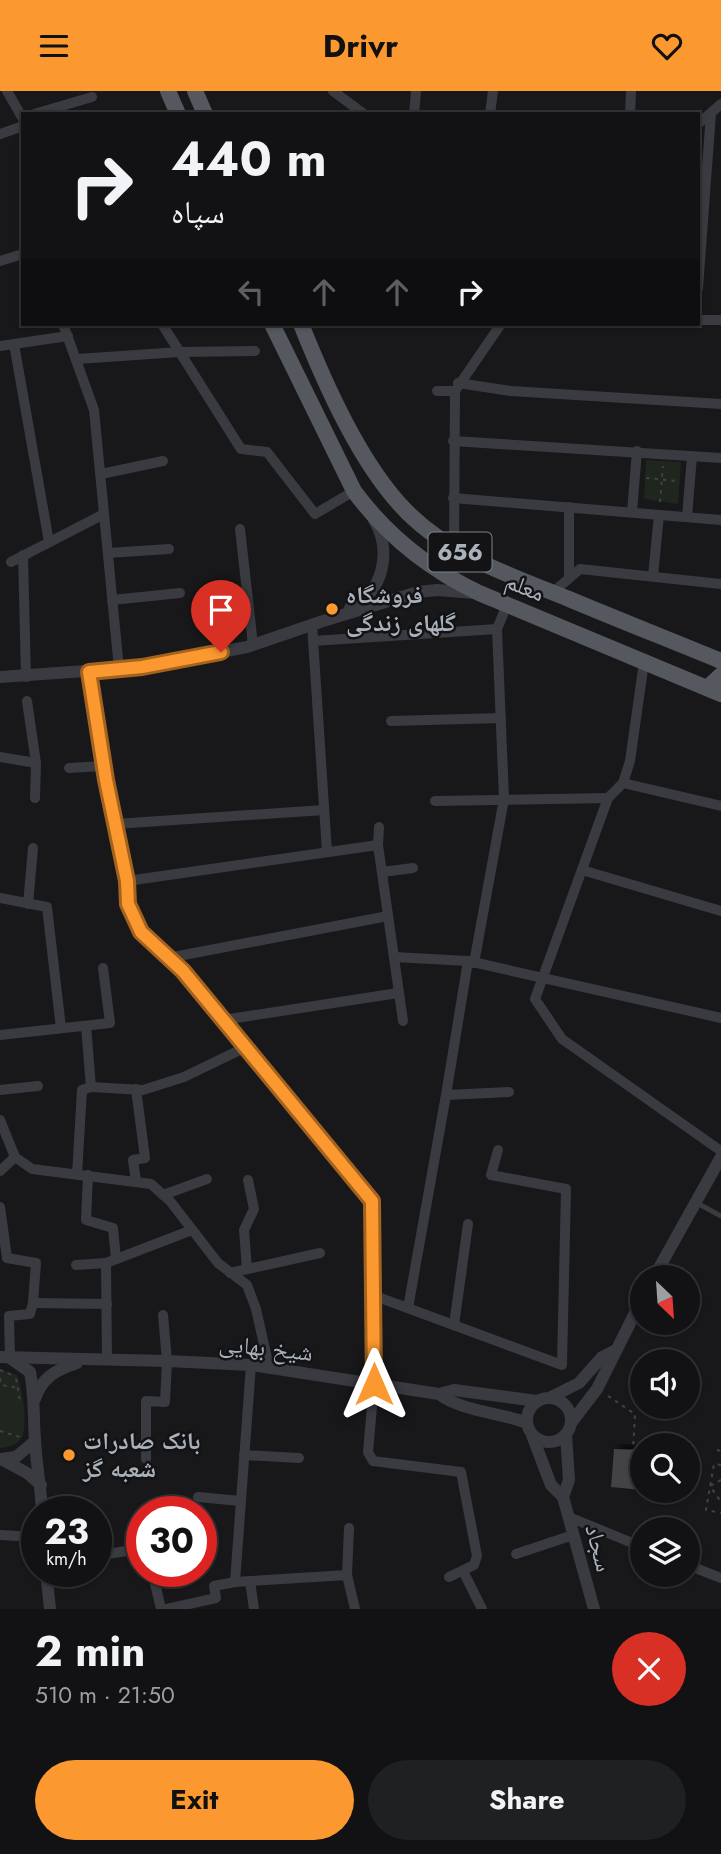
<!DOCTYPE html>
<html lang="en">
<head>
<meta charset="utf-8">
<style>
  body { margin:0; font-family:Jost,"Noto Naskh Arabic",sans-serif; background:#1f2022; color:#f1f3f6; height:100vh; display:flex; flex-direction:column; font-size:26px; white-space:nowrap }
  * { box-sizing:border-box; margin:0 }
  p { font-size:23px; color:#9c9ea0 }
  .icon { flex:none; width:38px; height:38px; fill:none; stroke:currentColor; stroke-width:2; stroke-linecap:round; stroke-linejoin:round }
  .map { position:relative; height:1518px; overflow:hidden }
  .drawer { display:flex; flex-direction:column; background:#121214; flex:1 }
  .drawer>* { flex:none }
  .banner { position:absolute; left:21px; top:21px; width:679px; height:214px; border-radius:0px; box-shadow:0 2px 5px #0004,0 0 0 2px #313234; background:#121214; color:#f1f3f6; overflow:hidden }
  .needle { width:46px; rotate:155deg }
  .controls { position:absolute; left:630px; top:1174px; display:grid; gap:14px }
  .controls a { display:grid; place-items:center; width:70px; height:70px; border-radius:50%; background:#121214; box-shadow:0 2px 5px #0004,0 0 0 2px #313234; font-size:35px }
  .speed { position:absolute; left:21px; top:1405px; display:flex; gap:14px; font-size:35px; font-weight:700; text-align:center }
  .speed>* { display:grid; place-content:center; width:91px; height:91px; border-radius:50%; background:#121214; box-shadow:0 2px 5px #0004,0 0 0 2px #313234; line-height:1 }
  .speed small { font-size:18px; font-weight:400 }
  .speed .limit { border:10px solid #d22; background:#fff; color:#111 }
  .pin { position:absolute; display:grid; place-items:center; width:60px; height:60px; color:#fff; margin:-72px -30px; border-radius:50% 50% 50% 0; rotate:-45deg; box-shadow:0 0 7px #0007 }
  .pin .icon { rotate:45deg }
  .me { position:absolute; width:77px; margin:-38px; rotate:0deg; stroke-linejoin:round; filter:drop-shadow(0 0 5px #0008) }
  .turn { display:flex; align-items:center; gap:24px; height:147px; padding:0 35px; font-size:32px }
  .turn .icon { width:91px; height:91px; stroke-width:2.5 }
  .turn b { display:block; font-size:49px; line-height:60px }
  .lanes { display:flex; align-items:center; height:66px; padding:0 35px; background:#0003; justify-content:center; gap:35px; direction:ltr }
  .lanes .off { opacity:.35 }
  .round { display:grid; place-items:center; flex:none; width:74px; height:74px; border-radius:37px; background:#1f2022 }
  .overview { display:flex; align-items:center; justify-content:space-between; height:119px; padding:0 35px }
  h1 { font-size:42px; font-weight:700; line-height:52px }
  .cta { display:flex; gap:14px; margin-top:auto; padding:14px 35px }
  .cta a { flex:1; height:80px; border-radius:42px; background:#fb982f; color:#111; font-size:28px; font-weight:700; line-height:80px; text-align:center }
  .cta a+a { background:#1f2022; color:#f1f3f6 }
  header { display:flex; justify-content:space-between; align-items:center; height:91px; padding:0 35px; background:#fb982f; color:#111; font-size:32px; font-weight:700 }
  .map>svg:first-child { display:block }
  .green { fill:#1e261e }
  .building { fill:#424347; filter:url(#shadow) }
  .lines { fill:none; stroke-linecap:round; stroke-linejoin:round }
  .path { stroke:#3f4247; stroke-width:2; stroke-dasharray:3.5 5; stroke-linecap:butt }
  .service { stroke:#393b40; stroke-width:5 }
  .minor { stroke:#393b40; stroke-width:10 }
  .tertiary { stroke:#393b40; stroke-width:12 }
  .primary { stroke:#55585f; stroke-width:16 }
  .route-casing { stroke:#a3631f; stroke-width:18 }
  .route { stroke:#fb982f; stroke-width:12 }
  .poi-dot { fill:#fb982f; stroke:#131315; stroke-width:2.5 }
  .labels { text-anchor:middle; stroke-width:5; stroke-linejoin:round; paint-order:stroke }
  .shield { fill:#131315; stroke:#7d8289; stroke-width:2 }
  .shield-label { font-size:23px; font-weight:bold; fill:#aab1bb }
  .street-label { font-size:24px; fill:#aab1bb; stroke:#131315 }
  .poi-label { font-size:24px; font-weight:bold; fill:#aab1bb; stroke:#131315; text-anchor:start }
</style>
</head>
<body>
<header><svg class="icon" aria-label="menu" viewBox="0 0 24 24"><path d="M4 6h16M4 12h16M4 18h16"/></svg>Drivr<svg class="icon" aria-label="heart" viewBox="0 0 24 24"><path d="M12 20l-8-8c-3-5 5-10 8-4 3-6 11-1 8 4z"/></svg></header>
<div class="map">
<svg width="721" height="1518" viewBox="0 0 721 1518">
  <defs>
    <filter id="shadow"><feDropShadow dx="6" dy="-6" stdDeviation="3.5" flood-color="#0009"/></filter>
  </defs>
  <rect width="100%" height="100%" fill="#18181a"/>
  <g class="green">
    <path d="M646,369l35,2 -3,42 -34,-5z"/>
    <path d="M0,1278l17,6c5,13 12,52 4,64 -5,7 -13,8 -21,9z"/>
  </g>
  <path class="building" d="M614,1358l28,1v40l-31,-3z"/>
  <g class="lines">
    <g class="path">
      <path d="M646,387l32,3"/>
      <path d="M660,411l3,-36"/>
      <path d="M0,1279l12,5"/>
      <path d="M0,1287l2,7 16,3"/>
      <path d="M16,1288l4,22"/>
      <path d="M608,1305l27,18 -2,36"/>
      <path d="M0,1340l20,6"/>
      <path d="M717,1359l4,1"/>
      <path d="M721,1374l-7,-1 -8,46 15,3"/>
      <path d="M721,1389l-11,6 11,16"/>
    </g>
    <path class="service" d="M697,1112l24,13"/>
    <g class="minor">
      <path d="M7,0l16,28"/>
      <path d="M333,0l31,23"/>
      <path d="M34,23l58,-17"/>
      <path d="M414,23l2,-23"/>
      <path d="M490,23l3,-23"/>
      <path d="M630,23l1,-23"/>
      <path d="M698,33l23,-20"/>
      <path d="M0,43l23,-8"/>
      <path d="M0,170l23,-7"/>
      <path d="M698,197l13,-175"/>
      <path d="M698,229h23"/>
      <path d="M63,233l31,86 25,259"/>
      <path d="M162,233l79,125 26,3 48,62 39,-23"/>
      <path d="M14,253l35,198"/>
      <path d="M0,255l68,-10"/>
      <path d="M77,268l103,-7 75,-1"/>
      <path d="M458,292l53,8 210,13"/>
      <path d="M437,300h18"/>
      <path d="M453,350l268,17"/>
      <path d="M101,383l62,-13"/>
      <path d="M453,407l268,22"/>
      <path d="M569,416v70"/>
      <path d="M632,421l5,-61"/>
      <path d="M687,426l5,-61"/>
      <path d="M240,438l13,116"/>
      <path d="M454,458l1,-158 46,-67"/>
      <path d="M108,462l61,-4"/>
      <path d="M23,464l3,122"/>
      <path d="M11,471l93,-48"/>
      <path d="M653,485l6,-61"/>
      <path d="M552,502l28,-24 141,15"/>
      <path d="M112,509l68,-7"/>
      <path d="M312,533l15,228"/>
      <path d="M313,550l184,-12"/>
      <path d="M644,571l-14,99 -7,22 -15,15 -73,201 27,40 159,112"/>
      <path d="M89,581l17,108 21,101 251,-36"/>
      <path d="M27,610l9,62 -1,35"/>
      <path d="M391,630l110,-3"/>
      <path d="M0,666l36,6"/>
      <path d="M69,677l35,-2"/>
      <path d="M623,692l98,23"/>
      <path d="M435,710l173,-3"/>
      <path d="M115,733l209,-14"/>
      <path d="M379,736l-1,18 25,176"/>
      <path d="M582,779l139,41"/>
      <path d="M382,781l31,-4"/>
      <path d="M127,790l1,23 13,28 42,40 189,229 2,183 -6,68 5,9 88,11 16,84 -3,9 -25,12"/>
      <path d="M0,807l47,9 14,121"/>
      <path d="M28,813l5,-56"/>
      <path d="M394,866l74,4 253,57"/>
      <path d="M168,867l220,-42"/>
      <path d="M474,872l30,-164 -7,-170 10,-24"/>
      <path d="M223,929l175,-27"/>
      <path d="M0,944l110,-12 -7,-55"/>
      <path d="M91,996l52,3 41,-13 62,-30"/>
      <path d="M136,998l9,69 -12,2 3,21"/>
      <path d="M0,999l38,-4"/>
      <path d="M446,1004l63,-3"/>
      <path d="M0,1029l15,37 17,12 119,15 19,17 48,62 29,22 9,24 13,58"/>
      <path d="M0,1080l15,-14"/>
      <path d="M77,1083l5,-84 9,-3 -5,-61"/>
      <path d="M88,1084l-2,45 27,8 3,31"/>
      <path d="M163,1104l44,-16"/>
      <path d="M0,1116l7,51 29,5 -3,40 -3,11 -21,2 1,42"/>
      <path d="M76,1174l30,-2"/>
      <path d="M247,1178l-3,-39 10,-21 -6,-29"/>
      <path d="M230,1182l90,-20"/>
      <path d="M375,1205l187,69 4,-176 -75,-14 7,-25"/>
      <path d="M33,1212l74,1"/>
      <path d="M408,1217l38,-213 22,-134"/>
      <path d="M454,1234l14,-101"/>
      <path d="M107,1268l-1,-96 86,-33"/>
      <path d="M244,1364l55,3"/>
      <path d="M146,1368v-58l19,1 2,-41 -4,-46"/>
      <path d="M198,1406l43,4"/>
      <path d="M97,1424l2,40"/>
      <path d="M569,1426l73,30"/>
      <path d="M0,1444l37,2"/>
      <path d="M516,1463l57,-19"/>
      <path d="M96,1465l42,-7 4,2"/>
      <path d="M688,1474l33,13"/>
      <path d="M152,1480l9,38"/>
      <path d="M463,1480l19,38"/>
      <path d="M347,1484l2,-47"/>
      <path d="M250,1490l4,28"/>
      <path d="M235,1491l16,-217"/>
      <path d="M167,1518l49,-11 -2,-12 21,-4 112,-7 8,34"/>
    </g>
    <g class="tertiary">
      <path d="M350,517c34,-15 42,-58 24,-88"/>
      <path d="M0,586l142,-10 105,-20 73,-25 98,-30 19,-2 38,3"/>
      <path d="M654,1186l67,-120"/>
      <path d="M0,1266l167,4 84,4 188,29 15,-4 83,11"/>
      <path d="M10,1267l20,14c5,25 3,43 5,67 1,25 6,48 7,73"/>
      <path d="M439,1303c24,18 60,18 88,29"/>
      <path d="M549,1307l30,-15 23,-26 12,-6"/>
      <circle cx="549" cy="1329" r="22"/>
      <path d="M35,1308c7,-22 21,-29 42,-36"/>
      <path d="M571,1332l26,-34 45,-90"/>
      <path d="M532,1344l19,50 12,12 31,112"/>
      <path d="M0,1368l16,-2 19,-16"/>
      <path d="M1,1368l26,14 14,12"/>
      <path d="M563,1406l6,-17 -3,-45"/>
      <path d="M46,1480l4,38"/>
    </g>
    <g class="primary">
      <path d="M168,0l10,23"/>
      <path d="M195,0l10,23"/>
      <path d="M272,233l82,167c33,45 75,78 125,102l242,101"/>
      <path d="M301,233c24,60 60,142 106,188 44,44 105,64 162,87 50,21 101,41 152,62"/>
      <path d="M707,597l14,-13"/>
    </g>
  </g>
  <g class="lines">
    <defs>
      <path id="route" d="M221,561l-79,15 -53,5 17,108 21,101 1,23 13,28 42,39 189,230 2,183"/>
    </defs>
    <use href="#route" class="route-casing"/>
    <use href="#route" class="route"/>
  </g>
  <g class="poi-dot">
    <circle cx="332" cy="518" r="7"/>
    <circle cx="69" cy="1364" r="7"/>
  </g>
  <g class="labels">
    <rect class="shield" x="428.5" y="441.5" width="63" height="39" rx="5"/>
    <g class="shield-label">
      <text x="460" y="469">656</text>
    </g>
    <g class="street-label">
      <text transform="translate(525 496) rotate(22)" y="8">معلم</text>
      <text transform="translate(266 1257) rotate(6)" y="8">شیخ بهایی</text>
      <text transform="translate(599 1457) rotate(75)" y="8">سجاد</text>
    </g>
    <g class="poi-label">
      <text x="346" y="512">فروشگاه<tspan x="346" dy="28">گلهای زندگی</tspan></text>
      <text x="83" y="1358">بانک صادرات<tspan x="83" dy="28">شعبه گز</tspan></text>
    </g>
  </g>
</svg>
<div class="controls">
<a><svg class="needle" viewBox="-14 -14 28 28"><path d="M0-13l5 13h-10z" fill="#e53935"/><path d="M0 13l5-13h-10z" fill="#9c9ea0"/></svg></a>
<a><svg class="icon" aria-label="sound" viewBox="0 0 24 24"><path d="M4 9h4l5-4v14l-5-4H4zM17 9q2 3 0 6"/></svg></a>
<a><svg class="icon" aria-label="search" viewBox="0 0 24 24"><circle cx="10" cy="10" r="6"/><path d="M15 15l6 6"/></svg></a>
<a><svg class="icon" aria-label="layers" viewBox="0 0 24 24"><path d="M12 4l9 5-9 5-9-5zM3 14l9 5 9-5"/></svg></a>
</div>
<div class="speed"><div>23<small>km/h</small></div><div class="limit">30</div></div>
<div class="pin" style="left:221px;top:561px;background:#d93025"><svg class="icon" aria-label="arrive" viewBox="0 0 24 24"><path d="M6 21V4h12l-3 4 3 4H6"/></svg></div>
<svg class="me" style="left:374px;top:1293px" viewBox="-20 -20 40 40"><path d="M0-17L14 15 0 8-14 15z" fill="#fb982f" stroke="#fff" stroke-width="4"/></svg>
<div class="banner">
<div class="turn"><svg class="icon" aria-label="right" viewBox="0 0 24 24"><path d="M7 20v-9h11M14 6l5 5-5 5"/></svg><div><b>440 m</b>سپاه</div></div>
<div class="lanes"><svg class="icon off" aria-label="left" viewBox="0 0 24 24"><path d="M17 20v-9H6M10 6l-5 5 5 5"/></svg><svg class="icon off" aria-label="ahead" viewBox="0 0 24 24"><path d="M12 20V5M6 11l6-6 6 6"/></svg><svg class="icon off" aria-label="ahead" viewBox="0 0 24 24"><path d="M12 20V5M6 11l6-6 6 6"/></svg><svg class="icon" aria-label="right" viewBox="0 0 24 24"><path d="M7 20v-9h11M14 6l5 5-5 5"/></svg></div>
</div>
</div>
<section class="drawer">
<div class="overview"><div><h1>2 min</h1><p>510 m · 21:50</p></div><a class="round" style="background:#d93025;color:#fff"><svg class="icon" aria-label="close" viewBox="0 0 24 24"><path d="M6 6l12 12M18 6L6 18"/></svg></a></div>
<div class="cta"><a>Exit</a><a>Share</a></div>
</section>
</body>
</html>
